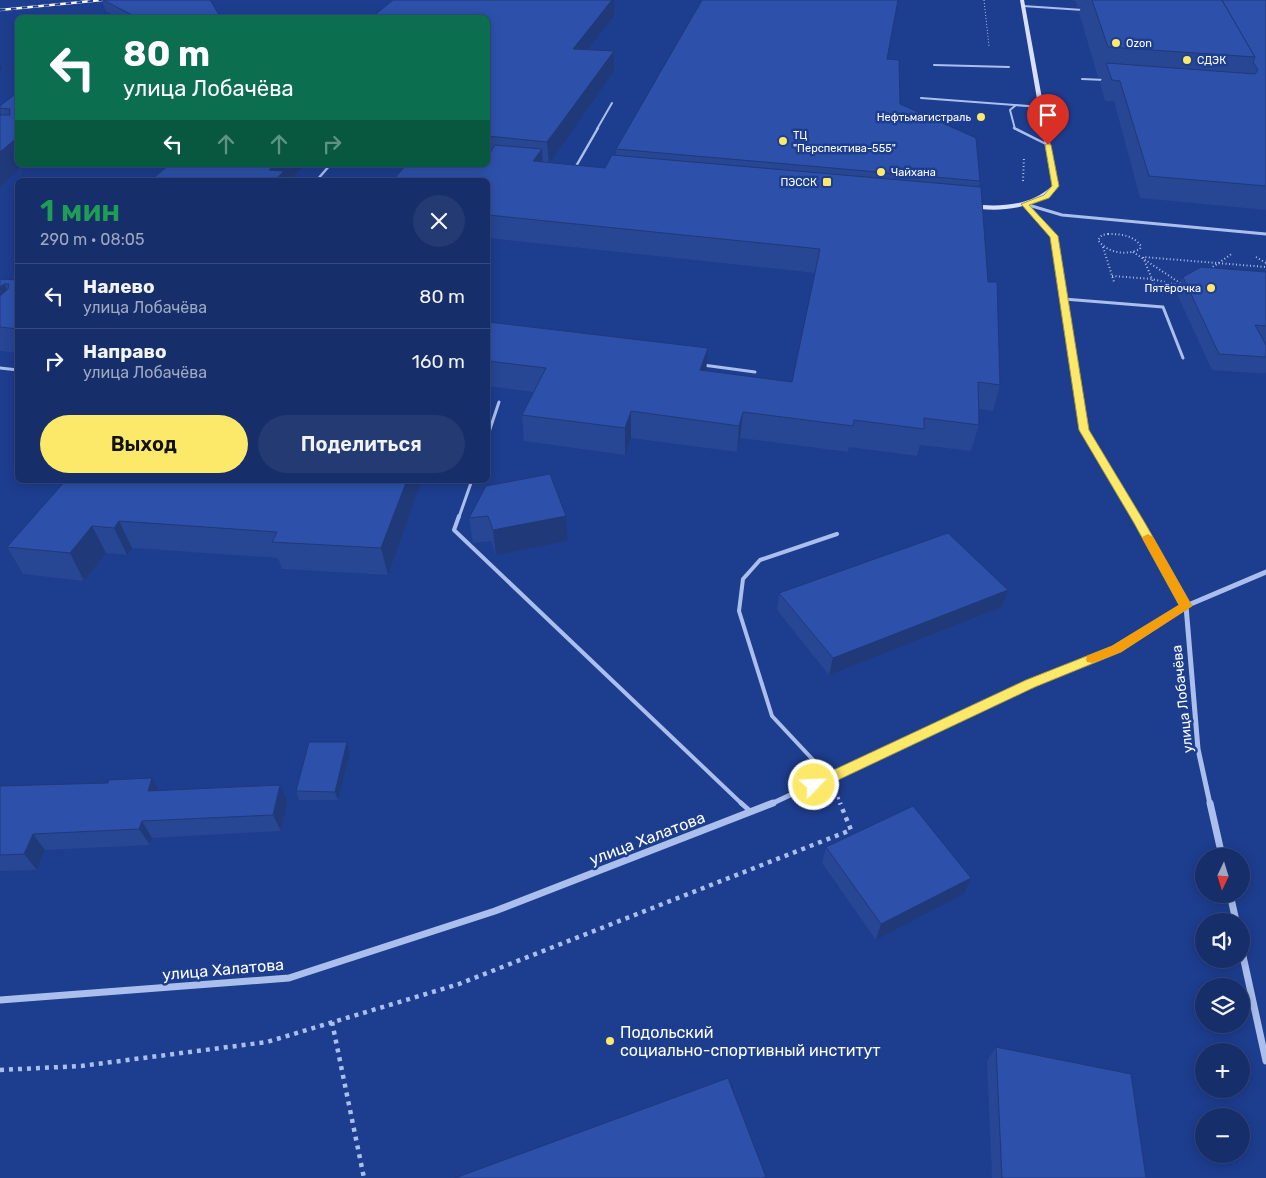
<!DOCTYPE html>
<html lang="ru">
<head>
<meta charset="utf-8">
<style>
  body { margin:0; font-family:Rubik,sans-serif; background:#233a72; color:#f1f3f6; height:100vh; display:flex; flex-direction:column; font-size:19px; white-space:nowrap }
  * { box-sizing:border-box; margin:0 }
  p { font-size:16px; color:#9ea8c1 }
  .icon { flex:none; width:28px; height:28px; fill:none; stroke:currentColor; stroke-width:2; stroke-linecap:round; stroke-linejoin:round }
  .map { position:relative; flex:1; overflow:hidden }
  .details { position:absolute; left:15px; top:178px; width:475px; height:305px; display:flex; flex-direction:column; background:#162e6a; border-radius:8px; box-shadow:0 2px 12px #0003,0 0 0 1px #354a7e }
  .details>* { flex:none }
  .guide { position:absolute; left:15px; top:15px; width:475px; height:152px; border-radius:8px; box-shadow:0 2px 12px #0003,0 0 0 1px #354a7e; background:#0b6e4f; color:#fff; overflow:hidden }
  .needle { width:32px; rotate:184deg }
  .tools { position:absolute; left:1195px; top:848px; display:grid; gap:10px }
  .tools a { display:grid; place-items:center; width:55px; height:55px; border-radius:50%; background:#162e6a; box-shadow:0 2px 12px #0003,0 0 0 1px #354a7e; font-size:25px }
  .pin { position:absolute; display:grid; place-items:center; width:42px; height:42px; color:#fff; margin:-51px -21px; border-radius:50% 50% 50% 0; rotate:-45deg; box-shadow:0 0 5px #0007 }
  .pin .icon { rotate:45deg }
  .me { position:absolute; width:55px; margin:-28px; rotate:66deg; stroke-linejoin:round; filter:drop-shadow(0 0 4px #0008) }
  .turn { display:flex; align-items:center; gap:18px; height:105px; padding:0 25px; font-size:22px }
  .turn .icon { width:65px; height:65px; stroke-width:2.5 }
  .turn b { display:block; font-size:35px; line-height:42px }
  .lanes { display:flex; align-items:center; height:48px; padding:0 25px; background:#0003; justify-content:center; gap:25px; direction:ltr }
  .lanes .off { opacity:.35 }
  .round { display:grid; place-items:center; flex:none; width:52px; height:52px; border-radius:26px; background:#233a72 }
  .overview { display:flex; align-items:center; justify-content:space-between; height:85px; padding:0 25px }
  h1 { font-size:30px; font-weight:600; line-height:38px; color:#1e9e55 }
  .action { display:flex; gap:10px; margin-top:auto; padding:10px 25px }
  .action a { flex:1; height:58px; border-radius:30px; background:#fce96a; color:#111; font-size:20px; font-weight:600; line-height:58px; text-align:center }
  .action a+a { background:#233a72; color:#f1f3f6 }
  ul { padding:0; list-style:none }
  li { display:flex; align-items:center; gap:15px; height:65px; padding:0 25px; border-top:1px solid #354a7e }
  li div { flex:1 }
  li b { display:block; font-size:19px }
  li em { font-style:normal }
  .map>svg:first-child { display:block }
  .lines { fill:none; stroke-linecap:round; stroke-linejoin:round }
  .path-far3 { stroke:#abbfed; stroke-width:1; stroke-dasharray:1 2; stroke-linecap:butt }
  .path-far2 { stroke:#abbfed; stroke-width:2; stroke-dasharray:1 2.5; stroke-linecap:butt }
  .path-far1 { stroke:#abbfed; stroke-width:3; stroke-dasharray:2.5 4; stroke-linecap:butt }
  .path { stroke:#abbfed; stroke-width:4.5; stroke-dasharray:4 5; stroke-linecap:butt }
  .service-far4 { stroke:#abbfed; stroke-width:2 }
  .service-far3 { stroke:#abbfed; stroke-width:2.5 }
  .service-far2 { stroke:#abbfed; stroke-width:3 }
  .service-far1 { stroke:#abbfed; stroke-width:4 }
  .service { stroke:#abbfed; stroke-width:5 }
  .minor-far3 { stroke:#abbfed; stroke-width:3 }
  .minor-far2 { stroke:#abbfed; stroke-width:4.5 }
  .minor-far1 { stroke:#abbfed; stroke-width:5 }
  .minor { stroke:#abbfed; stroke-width:7 }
  .secondary { fill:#d8e1f9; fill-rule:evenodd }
  .rail-casing { stroke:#fff; stroke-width:2.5 }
  .rail { stroke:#1d3d8e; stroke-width:2; stroke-dasharray:5.5; stroke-linecap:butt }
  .wall { fill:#274693 }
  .shaded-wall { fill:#203978 }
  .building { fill:#2d51ab; stroke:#203978 }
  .route { fill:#fce96a; stroke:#a49745 }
  .slow { fill:#f59e0b }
  .poi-dot { fill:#fce96a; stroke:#1d3d8e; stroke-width:2 }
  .labels { text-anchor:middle; stroke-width:5; stroke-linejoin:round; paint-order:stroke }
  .far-poi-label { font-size:11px; fill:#fff; stroke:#1d3d8e; text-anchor:start }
  .street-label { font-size:14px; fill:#fff; stroke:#1d3d8e }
  .near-street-label { font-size:16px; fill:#fff; stroke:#1d3d8e }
  .near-poi-label { font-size:16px; fill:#fff; stroke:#1d3d8e; text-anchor:start }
</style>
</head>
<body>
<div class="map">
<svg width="1266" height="1178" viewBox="0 0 1266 1178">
  <rect width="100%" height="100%" fill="#1d3d8e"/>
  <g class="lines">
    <path class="path-far3" d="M984,0l5,46"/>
    <g class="path-far2">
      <path d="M1023,181l1,-24"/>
      <path d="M1108,234c13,0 25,1 33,12l-1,3c-14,7 -33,4 -42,-9l4,-5z"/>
      <path d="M1103,247l11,35"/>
      <path d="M1133,252l50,33"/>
      <path d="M1256,257l10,6"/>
      <path d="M1210,269l23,-16"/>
      <path d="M1112,276l40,3 30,7"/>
      <path d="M1154,284l-11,-27 123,10"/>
    </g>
    <path class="path-far1" d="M838,797l3,7"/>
    <g class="path">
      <path d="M332,1022l32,156"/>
      <path d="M0,1070l81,-4 186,-24 192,-58 392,-154 -11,-27"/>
    </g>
    <g class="service-far4">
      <path d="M1023,6l60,4"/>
      <path d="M934,65l75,2"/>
      <path d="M1082,79l24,1"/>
      <path d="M921,98l120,9"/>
      <path d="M597,129l15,-26"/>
      <path d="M1015,129l-5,-19 6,-5"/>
    </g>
    <g class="service-far3">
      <path d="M1014,128l34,17"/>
      <path d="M575,168l23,-40"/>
      <path d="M317,180l13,-15"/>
    </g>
    <g class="service-far2">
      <path d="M1064,299l99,8 20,51"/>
      <path d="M703,365l52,7"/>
      <path d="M0,368l18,2"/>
      <path d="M488,435l11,-33"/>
      <path d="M459,517l13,-37"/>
    </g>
    <g class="service-far1">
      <path d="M459,516l-5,14 288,274"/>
      <path d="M830,778l-58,-62 -33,-105 4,-32 17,-19 77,-26"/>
    </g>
    <path class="service" d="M741,803l9,8"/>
    <g class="minor-far3">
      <path d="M1025,204l29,32 10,62"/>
      <path d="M1025,204l37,11 204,19"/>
    </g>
    <path class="minor-far2" d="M1063,296l21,133 53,88"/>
    <g class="minor-far1">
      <path d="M1136,516l50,90 12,143 12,55"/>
      <path d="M771,804l259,-121 87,-34 69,-43 80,-34"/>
    </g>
    <g class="minor">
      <path d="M1210,803l12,53"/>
      <path d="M1230,894l6,27"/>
      <path d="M1241,947l25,114"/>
      <path d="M0,1000l289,-22 206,-67 278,-108"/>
    </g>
    <path class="secondary" d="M1020,0h4l34,186c-22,24 -61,27 -91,21l-1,-1 3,-2c30,3 60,3 83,-18z"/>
    <defs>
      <path id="rail" d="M0,10l102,-10"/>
    </defs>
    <use href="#rail" class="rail-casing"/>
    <use href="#rail" class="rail"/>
  </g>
  <g class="wall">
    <path d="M102,0l119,18h-102l-13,-7z"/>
    <path d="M1070,0h196v210l-126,-12 -26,-97h-9l-5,-18 2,-5 -4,-1 -19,-64 2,-6h-4l-1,-6z"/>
    <path d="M614,16l-26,34 26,1v20l-65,91 56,6 11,-13v-6l271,-90 13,45 80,77 -2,6 10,95 12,103 -7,26 -14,-2v16l-8,26 -51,-6 -3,11 -68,-9 -1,5 -108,-14 -3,14 -106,-14 -6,17 -101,-14 -2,-26 11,-23 -45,-6v-64l218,49 86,11 23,-109 -327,-35v-220z"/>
    <path d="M18,92v73h5l-23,22v-72h1l-1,-9z"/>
    <path d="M1266,272v71l-1,-1 1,3v27l-1,2 -53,-4 -36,-78 7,-15z"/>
    <path d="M0,279l18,1v73l-18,-2z"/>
    <path d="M66,480h356l-34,95 -106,-6 -4,-11 -146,-10 -5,7 -21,-2 -22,28 -61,-7 -16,-27z"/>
    <path d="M486,486l80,30 2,25 -72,14 -5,-14 -18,2 -4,-25z"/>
    <path d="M1008,590l-6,17 -173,68 -52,-65 2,-17z"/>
    <path d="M347,742l3,9 -12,49h-39l-3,-9z"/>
    <path d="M0,786l159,4 128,11 -6,30 -129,7 -2,7 -105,5 -8,20 -37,1z"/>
    <path d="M826,847l145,31 -7,16 -88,46 -54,-77z"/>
    <path d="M996,1047l150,131h-154l-5,-117z"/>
  </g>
  <g class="shaded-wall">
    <path d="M612,0h2v16l-40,52 -1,-19z"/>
    <path d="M614,51v20l-65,93 -2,-22z"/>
    <path d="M0,63l2,6 -2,2z"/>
    <path d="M17,137l1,28h5l-23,22v-35z"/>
    <path d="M488,144l2,22 -2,-1z"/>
    <path d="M542,149l1,22 -10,-10z"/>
    <path d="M275,165h30l-16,15h-18l-2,-10z"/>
    <path d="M4,284l12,24 -16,15v-36z"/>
    <path d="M708,348l-2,26 -6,-4z"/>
    <path d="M631,411v27l-6,17v-27z"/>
    <path d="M743,412l-3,26 -3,14 2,-26z"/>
    <path d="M407,480h15l-34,95 -7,-27z"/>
    <path d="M566,516l2,25 -72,14 -3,-25z"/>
    <path d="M119,521l13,27 -5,7 -13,-27z"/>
    <path d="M92,526l14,27 -22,28 -14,-28z"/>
    <path d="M1008,590l-6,17 -173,68 4,-17z"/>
    <path d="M347,742l3,9 -12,49 -3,-8z"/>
    <path d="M152,778l9,17 -13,-4z"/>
    <path d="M280,785l7,16 -6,30 -8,-16z"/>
    <path d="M142,821l10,17 -2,7 -11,-16z"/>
    <path d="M33,834l12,16 -8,20 -13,-16z"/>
    <path d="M971,878l-7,16 -88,46 5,-16z"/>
  </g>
  <g class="building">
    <path d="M103,0h107l11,18h-83z"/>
    <path d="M393,0h219l-39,49 41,2 -67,91 -59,-6v-118h-117z"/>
    <path d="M702,0h196l-11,59 12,1 1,44 76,34 4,43 -364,-32z"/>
    <path d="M1092,0h130l33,57 -147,-10z"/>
    <path d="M1222,0h44v186l-117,-10 -29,-95 -8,-1 -6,-17 149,11 3,-4 -5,-8 2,-5z"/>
    <path d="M18,92v45l-18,15v-37h10v-6l-10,-1v-2z"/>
    <path d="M495,145l47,4 -9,12 72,7 7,-13 369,32 7,95h9l3,103 -22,-3 1,43 -55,-7v11l-70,-9 -1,6 -110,-14 -4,14 -108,-15 -6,17 -103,-13 24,-47 -58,-7v-39l220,26 -8,22 92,12 28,-133 -332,-34v-35h-95l13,-15h82v-9z"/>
    <path d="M169,165h106l-6,5 15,1 -9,9h-124z"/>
    <path d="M1201,267l65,5v54l-11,-1 11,20v12l-47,-3 -36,-77z"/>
    <path d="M0,279l18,1v49l-18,-2v-31l8,-7 1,-5h-5l-4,3z"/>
    <path d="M550,474l16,42 -73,14 -5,-14 -19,2 17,-32z"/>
    <path d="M66,480h341l-26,68 -109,-6 5,-10 -158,-11 -5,7 -22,-2 -22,27 -63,-6z"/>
    <path d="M948,533l60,57 -175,68 -54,-65z"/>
    <path d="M309,742h38l-12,50 -39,-1z"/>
    <path d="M152,778l-4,13 132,-6 -7,30 -131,6 -3,8 -106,5 -9,20 -24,1v-69l108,-3 1,-3z"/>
    <path d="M913,806l58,72 -90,46 -55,-77z"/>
    <path d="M996,1047l135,27 15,104h-144z"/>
    <path d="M728,1078l38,99 -4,1h-307z"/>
  </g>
  <path class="route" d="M1048,143l3,2 8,41 -10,12 -20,7 29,31 31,194 56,93 47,83 -71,46 -86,35 -216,102h-9l-2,-4 2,-4 216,-101 86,-34 67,-41 -45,-82 -55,-93 -29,-193 -29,-33 23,-9 8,-9 -7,-41z"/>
  <path class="slow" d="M1148,534l5,3 39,69 -71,46 -29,11 -5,-1 -1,-3 1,-3 25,-10 67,-41 -37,-68z"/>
  <g class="poi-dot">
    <circle cx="1116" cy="43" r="5"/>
    <circle cx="1187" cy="60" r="5"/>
    <circle cx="981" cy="117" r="5"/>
    <circle cx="783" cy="141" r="5"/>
    <circle cx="881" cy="172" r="5"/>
    <rect x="822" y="177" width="10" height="10" rx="2.5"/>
    <circle cx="1211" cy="288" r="5"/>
    <circle cx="610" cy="1041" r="5"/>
  </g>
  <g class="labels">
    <g class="far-poi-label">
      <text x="1126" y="47">Ozon</text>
      <text x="1197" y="64">СДЭК</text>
      <text x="971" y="121" text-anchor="end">Нефтьмагистраль</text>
      <text x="793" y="139">ТЦ<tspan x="793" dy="13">"Перспектива-555"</tspan></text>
      <text x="891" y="176">Чайхана</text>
      <text x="817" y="186" text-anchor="end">ПЭССК</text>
      <text x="1201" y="292" text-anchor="end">Пятёрочка</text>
    </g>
    <g class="street-label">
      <text transform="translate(1182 699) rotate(-96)" y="5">улица Лобачёва</text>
    </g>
    <g class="near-street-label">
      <text transform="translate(647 838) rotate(-21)" y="6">улица Халатова</text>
      <text transform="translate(223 969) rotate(-5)" y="6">улица Халатова</text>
    </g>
    <g class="near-poi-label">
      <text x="620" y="1038">Подольский<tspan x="620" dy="18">социально-спортивный институт</tspan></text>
    </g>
  </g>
</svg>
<div class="tools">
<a><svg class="needle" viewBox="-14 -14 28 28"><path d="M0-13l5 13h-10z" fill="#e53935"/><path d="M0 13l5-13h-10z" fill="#9ea8c1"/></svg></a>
<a><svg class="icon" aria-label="sound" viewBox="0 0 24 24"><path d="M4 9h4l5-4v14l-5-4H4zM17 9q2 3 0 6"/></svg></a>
<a><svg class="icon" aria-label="layers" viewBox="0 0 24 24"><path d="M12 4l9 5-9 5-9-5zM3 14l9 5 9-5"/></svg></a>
<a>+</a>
<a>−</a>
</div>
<div class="pin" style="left:1048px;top:145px;background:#d93025"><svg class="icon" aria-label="arrive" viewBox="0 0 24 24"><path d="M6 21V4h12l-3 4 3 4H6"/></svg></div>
<svg class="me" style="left:814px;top:785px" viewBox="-20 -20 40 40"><circle r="17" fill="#fce96a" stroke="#fff" stroke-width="3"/><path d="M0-11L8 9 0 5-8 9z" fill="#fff"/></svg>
<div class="guide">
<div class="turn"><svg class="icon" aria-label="left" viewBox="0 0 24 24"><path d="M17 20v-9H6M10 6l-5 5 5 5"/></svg><div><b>80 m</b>улица Лобачёва</div></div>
<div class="lanes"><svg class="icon" aria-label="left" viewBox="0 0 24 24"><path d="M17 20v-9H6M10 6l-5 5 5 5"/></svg><svg class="icon off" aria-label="ahead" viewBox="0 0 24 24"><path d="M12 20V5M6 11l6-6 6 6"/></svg><svg class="icon off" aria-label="ahead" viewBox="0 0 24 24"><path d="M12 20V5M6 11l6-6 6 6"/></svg><svg class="icon off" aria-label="right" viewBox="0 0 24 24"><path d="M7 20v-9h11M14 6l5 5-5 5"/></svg></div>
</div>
<section class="details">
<div class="overview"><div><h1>1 мин</h1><p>290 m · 08:05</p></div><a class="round"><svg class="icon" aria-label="close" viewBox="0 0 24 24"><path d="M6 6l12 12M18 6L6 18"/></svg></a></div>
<ul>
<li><svg class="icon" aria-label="left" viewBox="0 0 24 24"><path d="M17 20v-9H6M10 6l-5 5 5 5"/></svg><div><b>Налево</b><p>улица Лобачёва</p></div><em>80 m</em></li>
<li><svg class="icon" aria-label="right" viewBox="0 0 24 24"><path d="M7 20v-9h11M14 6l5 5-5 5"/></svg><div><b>Направо</b><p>улица Лобачёва</p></div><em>160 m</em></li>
</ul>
<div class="action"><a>Выход</a><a>Поделиться</a></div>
</section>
</div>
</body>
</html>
